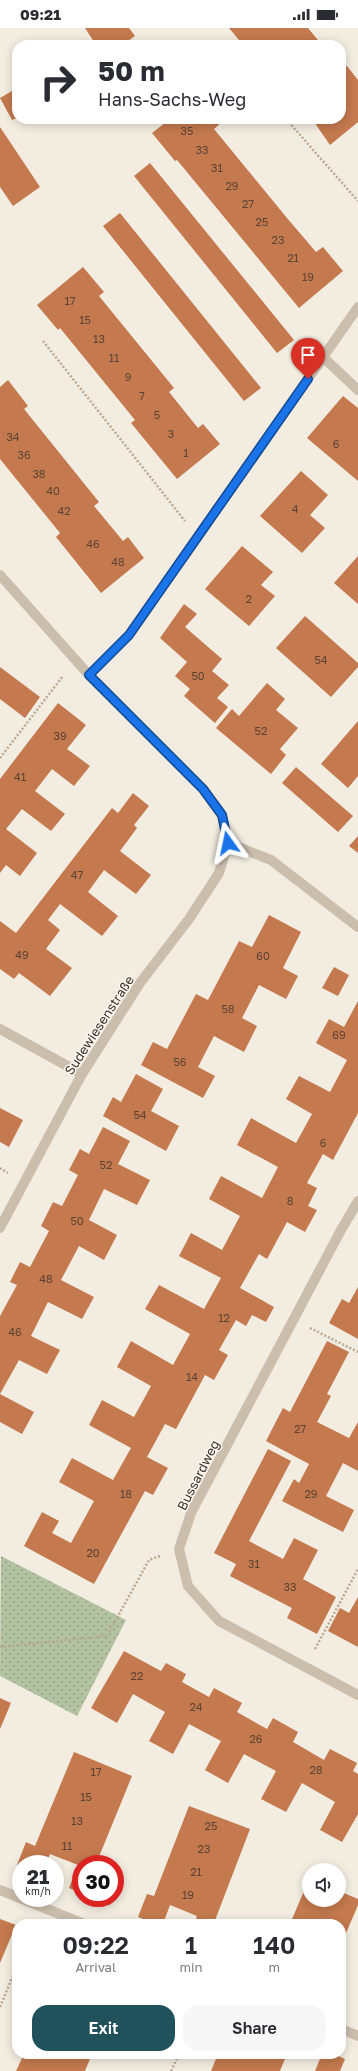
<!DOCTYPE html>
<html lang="en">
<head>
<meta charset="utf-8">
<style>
  body { margin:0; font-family:"Golos Text",sans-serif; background:#f7f7f7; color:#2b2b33; height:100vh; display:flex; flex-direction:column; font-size:15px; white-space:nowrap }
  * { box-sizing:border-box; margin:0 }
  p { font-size:13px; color:#7c7c81 }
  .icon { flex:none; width:22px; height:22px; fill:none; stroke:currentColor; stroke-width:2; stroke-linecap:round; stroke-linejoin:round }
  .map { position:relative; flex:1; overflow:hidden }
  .panel { position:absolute; left:12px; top:1891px; width:334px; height:140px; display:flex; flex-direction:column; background:#fff; border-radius:16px; box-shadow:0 2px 10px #0003 }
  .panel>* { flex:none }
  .hud { position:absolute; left:12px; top:12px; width:334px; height:84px; border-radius:16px; box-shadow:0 2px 10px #0003; background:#fff; color:#2b2b33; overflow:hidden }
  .tools { position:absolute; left:302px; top:1835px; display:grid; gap:8px }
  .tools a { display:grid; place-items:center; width:44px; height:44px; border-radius:50%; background:#fff; box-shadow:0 2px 10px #0003; font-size:20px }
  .speed { position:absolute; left:12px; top:1827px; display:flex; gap:8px; font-size:20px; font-weight:700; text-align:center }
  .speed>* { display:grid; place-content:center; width:52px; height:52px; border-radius:50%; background:#fff; box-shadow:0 2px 10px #0003; line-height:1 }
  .speed small { font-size:10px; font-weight:400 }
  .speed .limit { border:6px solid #d22; background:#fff; color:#111 }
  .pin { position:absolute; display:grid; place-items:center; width:34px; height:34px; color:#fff; margin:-41px -17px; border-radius:50% 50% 50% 0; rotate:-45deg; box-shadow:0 0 4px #0007 }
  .pin .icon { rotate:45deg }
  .me { position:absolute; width:44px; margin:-22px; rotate:348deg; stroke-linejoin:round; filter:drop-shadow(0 0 3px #0008) }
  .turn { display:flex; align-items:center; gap:14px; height:84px; padding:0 20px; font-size:18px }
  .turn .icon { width:52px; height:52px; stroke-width:2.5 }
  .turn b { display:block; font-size:28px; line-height:34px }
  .eta { display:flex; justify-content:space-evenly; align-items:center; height:68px; text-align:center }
  .eta b { font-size:24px; font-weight:600; line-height:28px }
  .primary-button { display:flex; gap:8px; margin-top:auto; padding:8px 20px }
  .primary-button a { flex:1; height:46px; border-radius:16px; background:#21515b; color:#fff; font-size:16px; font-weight:600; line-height:46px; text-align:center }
  .primary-button a+a { background:#f7f7f7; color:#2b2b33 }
  .status { display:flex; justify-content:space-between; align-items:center; height:28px; padding:0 20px; background:#fff; direction:ltr }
  .status svg { height:11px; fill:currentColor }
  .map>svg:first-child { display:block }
  .grass { fill:url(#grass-dots) }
  .building { fill:#c4794e }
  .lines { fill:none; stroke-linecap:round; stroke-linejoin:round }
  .path { stroke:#b8a997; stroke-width:2.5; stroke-dasharray:2 2; stroke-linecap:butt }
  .service { stroke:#ccbead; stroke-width:10 }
  .minor { stroke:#ccbead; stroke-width:10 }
  .route-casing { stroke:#114b97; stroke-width:10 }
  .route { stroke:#1a73e8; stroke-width:7 }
  .labels { text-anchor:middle; stroke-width:3; stroke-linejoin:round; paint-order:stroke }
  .number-label { font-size:11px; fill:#5c4434 }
  .street-label { font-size:13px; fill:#3a322b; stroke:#faf6ee }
</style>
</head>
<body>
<div class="status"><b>09:21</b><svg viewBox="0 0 49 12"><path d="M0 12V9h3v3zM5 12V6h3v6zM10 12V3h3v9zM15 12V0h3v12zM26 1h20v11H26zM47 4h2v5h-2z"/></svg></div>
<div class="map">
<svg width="358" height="2043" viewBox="0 0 358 2043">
  <defs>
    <pattern id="grass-dots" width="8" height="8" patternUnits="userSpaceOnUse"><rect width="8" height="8" fill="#b3c3a1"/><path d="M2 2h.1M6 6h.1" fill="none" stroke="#939f83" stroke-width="1.8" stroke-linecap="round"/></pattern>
  </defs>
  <rect width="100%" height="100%" fill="#f3ede1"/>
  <path class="grass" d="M1,1528l125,64 -49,96 -77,-40z"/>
  <g class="building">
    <path d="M85,0h44l6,8 -13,9h-26z"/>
    <path d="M229,0h79l14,17h-79z"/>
    <path d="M347,38l11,14v42l-28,23 -18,-26h29v-50l1,1z"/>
    <path d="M17,60v30l-5,2 -12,-22z"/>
    <path d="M170,91h49l3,3 -8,7 73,89 29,34 7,-5 20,24 -44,37 -122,-148 -2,1 -23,-28z"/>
    <path d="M0,99l40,60 -27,19 -13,-19z"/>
    <path d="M150,135l144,177 -17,13 -143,-177z"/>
    <path d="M120,185l141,175 -17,13 -141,-175z"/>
    <path d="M83,239l21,25 -5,4 75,92 -5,4 29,36 5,-4 17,20 -43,35 -46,-56 4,-3 -75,-92 -2,2 -21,-25z"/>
    <path d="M8,352l20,26 -4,3 75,93 -5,4 29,35 5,-4 16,21 -43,35 -45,-56 4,-4 -60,-74v-72z"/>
    <path d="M343,368l15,12v73l-51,-43z"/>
    <path d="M301,443l27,24 -18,20 15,13 -23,25 -42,-37z"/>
    <path d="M242,518l31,26 -12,13 14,11 -26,30 -44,-37z"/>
    <path d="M358,528v48l-24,-21z"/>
    <path d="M184,576l13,10 -12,13 37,32 -10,12 17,14 -12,13 11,9 -13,16 -31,-27 6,-7 -15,-13 12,-14 -27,-24z"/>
    <path d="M305,588l53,47v4l-27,30 -55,-49z"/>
    <path d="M0,639l40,30 -15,21 -25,-19z"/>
    <path d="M267,655l18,16 -9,11 22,18 -18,21 6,6 -15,19 -55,-46 16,-19 7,7z"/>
    <path d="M58,675l28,22 -19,24 23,17 -16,20 -22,-17 -17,22 30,23 -14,17 -29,-22 -16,20 31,24 -17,23 -14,-11 -6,8v-94z"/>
    <path d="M358,693v55l-10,12 -27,-24z"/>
    <path d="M296,739l57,49 -15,16 -56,-49z"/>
    <path d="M133,765l16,13 -15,19 3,3 -17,23 31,24 -15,19 -32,-24 -16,22 30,24 -16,20 -42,-32 -12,16 12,10 -14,19 26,19 -22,28 -31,-23 -5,6 -14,-10v-48l16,12 96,-125 6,5z"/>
    <path d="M358,808v17l-9,-7z"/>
    <path d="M269,887l32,17 -18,36 15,8 -12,23 -27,-14 -17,33 15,8 -13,26 -30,-16 -16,31 17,9 -12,22 -62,-33 12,-23 14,7 29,-55 12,6 31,-59 13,6z"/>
    <path d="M334,939l15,8 -11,21 -16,-8z"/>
    <path d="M358,973v112l-25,47 -10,-6 -16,29 10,5 -9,18 9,4 -12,22 -18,-10 -20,37 -8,-5 -19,34 34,19 -8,15 -14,-7 -6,11 -10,-6 -17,30 9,5 -14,25 -9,-5 -29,54 -11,-5 -18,33 21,11 -15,27 -8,-4 -51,93 -70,-38 18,-34 17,9 -7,12 19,10 23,-42 -35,-19 13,-24 41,22 18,-32 -42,-23 13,-25 32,17 17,-31 -34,-19 14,-26 42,24 17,-31 -45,-25 14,-24 45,24 17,-31 -42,-22 12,-23 31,17 18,-34 -31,-17 12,-23 41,22 16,-31 -41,-22 14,-27 45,25 16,-29 -26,-15 13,-23 31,16 17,-32 -31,-17 13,-24 15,8z"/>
    <path d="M136,1046l27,15 -12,22 28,15 -13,25 -63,-35 10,-19 8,5z"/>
    <path d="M0,1080l23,12 -14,27 -9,-5z"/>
    <path d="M103,1099l27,14 -12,23 32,16 -13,25 -33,-16 -15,31 28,15 -13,25 -25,-14 -18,34 33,17 -12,22 -34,-17 -17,34 29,14 -13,24 -28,-14 -19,34 34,18 -12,22 -22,-12v-106l17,-31 -7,-3 10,-20 10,5 19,-36 -8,-5 12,-24 9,4 16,-31 -9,-5 11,-21 9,5z"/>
    <path d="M358,1259v52l-29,-16 13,-24 7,4z"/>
    <path d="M327,1313l22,11 -22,42 4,2 -14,26 32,16 9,-16v49l-15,-8 -17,33 28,14 -11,22 -61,-31 12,-22 5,4 10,-19 -43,-23 17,-33 7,4z"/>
    <path d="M268,1421l23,12 -42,80 34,18 11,-21 24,12 -15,29 33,18 -19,37 -30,-16 5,-10 -62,-32 6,-12 -22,-11z"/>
    <path d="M358,1569v50l-30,-16 12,-23 9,5z"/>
    <path d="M124,1623l37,20 5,-8 20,11 -4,8 27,15 5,-9 28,15 -5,9 30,17 6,-11 25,14 -5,10 31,18 6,-11 27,14 -4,8 5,3v40l-16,28 -22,-12 15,-28 -33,-19 -16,29 -25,-13 15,-28 -32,-17 -16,29 -23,-13 16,-29 -32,-17 -16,30 -24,-13 16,-29 -32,-18 -16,29 -26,-15z"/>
    <path d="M0,1670l11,5 -11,26z"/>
    <path d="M74,1724l58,24 -36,88h-15v29l-12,-5 9,-23 -28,-11 -4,10h-25v3l-4,-2 9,-23 9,4z"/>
    <path d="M189,1778l61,23 -36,94 3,1h-23l3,-8 -27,-11 -7,19h-7l-18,-7 9,-23 7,2z"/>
    <path d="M309,1851v21h30v-9l19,8v6l-17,40v-21h-51z"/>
    <path d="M94,1870h19l-3,7z"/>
    <path d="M0,1891l16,6 -16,38z"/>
    <path d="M24,2026h68l-7,17h-69z"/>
    <path d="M218,2026h69l-7,17h-69z"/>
    <path d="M322,2026h12l11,5 -5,12h-25z"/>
  </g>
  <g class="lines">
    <g class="path">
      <path d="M286,91l72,82"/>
      <path d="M43,313l142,180"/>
      <path d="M0,730l63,-82"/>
      <path d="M0,1140l8,5"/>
      <path d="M310,1300l48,24"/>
      <path d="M0,1619l107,-11 42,-76 11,-4"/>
      <path d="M315,1621l43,-80"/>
      <path d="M0,1979l17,-41"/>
      <path d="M171,2043l8,-17"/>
    </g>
    <path class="service" d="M323,329l35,33"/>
    <g class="minor">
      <path d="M0,547l89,100 114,114 19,26 6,28 -9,30 -30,46 -49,64 -58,91 -82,154"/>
      <path d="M89,647l40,-40 229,-328"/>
      <path d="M228,815l43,17 87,67"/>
      <path d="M0,1001l82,45"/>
      <path d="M358,1173l-17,29 -150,283 -12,36 9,37 31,35 139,74"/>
      <path d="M0,1862l84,34"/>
      <path d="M341,2001l17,7"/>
    </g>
  </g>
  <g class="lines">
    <defs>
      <path id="route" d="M228,815l-6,-28 -19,-26 -114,-114 40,-40 179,-256"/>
    </defs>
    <use href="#route" class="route-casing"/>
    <use href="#route" class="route"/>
  </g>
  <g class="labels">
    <g class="number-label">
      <text x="187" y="107">35</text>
      <text x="202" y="126">33</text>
      <text x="217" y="144">31</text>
      <text x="232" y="162">29</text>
      <text x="248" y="180">27</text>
      <text x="262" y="198">25</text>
      <text x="278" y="216">23</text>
      <text x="293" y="234">21</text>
      <text x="308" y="253">19</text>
      <text x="70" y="277">17</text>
      <text x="85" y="296">15</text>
      <text x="99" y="315">13</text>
      <text x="114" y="334">11</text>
      <text x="128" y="353">9</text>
      <text x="142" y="372">7</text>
      <text x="157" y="391">5</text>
      <text x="171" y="410">3</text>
      <text x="13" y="413">34</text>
      <text x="336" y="420">6</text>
      <text x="186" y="429">1</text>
      <text x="24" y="431">36</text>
      <text x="39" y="450">38</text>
      <text x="53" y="467">40</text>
      <text x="295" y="485">4</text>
      <text x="64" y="487">42</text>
      <text x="93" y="520">46</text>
      <text x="118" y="538">48</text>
      <text x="249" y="575">2</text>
      <text x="321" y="636">54</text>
      <text x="198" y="652">50</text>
      <text x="261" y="707">52</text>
      <text x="60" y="712">39</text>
      <text x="20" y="753">41</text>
      <text x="77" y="851">47</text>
      <text x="22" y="931">49</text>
      <text x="263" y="932">60</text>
      <text x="228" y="985">58</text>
      <text x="339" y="1011">69</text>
      <text x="180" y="1038">56</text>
      <text x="140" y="1091">54</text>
      <text x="323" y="1119">6</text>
      <text x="106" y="1141">52</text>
      <text x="290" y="1177">8</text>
      <text x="77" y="1197">50</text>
      <text x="46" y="1255">48</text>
      <text x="224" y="1294">12</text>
      <text x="15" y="1308">46</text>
      <text x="192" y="1353">14</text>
      <text x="300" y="1405">27</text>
      <text x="126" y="1470">18</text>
      <text x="311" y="1470">29</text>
      <text x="93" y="1529">20</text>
      <text x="254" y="1540">31</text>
      <text x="290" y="1563">33</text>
      <text x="137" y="1652">22</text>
      <text x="196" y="1683">24</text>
      <text x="256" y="1715">26</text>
      <text x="316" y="1746">28</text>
      <text x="96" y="1748">17</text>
      <text x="86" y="1773">15</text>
      <text x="77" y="1797">13</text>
      <text x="211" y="1802">25</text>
      <text x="67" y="1822">11</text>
      <text x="204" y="1825">23</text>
      <text x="196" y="1848">21</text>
      <text x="188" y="1871">19</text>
    </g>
    <g class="street-label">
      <text transform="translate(99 997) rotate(-57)" y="5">Sudewiesenstraße</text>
      <text transform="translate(198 1447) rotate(-63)" y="5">Bussardweg</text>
    </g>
  </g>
</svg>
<div class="tools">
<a><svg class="icon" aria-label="sound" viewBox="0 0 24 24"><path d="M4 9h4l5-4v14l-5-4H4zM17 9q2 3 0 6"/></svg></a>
</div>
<div class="speed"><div>21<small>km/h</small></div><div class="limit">30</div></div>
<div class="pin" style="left:308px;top:351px;background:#d93025"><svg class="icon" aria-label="arrive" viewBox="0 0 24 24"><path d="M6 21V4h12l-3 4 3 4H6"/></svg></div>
<svg class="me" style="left:228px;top:815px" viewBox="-20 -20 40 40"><path d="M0-17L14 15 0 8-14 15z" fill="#1a73e8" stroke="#fff" stroke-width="4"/></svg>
<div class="hud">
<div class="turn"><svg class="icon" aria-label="right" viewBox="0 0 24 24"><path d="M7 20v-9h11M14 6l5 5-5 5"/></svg><div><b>50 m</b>Hans-Sachs-Weg</div></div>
</div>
<section class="panel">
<div class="eta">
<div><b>09:22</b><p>Arrival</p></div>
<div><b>1</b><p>min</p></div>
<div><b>140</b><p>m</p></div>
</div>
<div class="primary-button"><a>Exit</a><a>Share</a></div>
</section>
</div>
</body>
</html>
